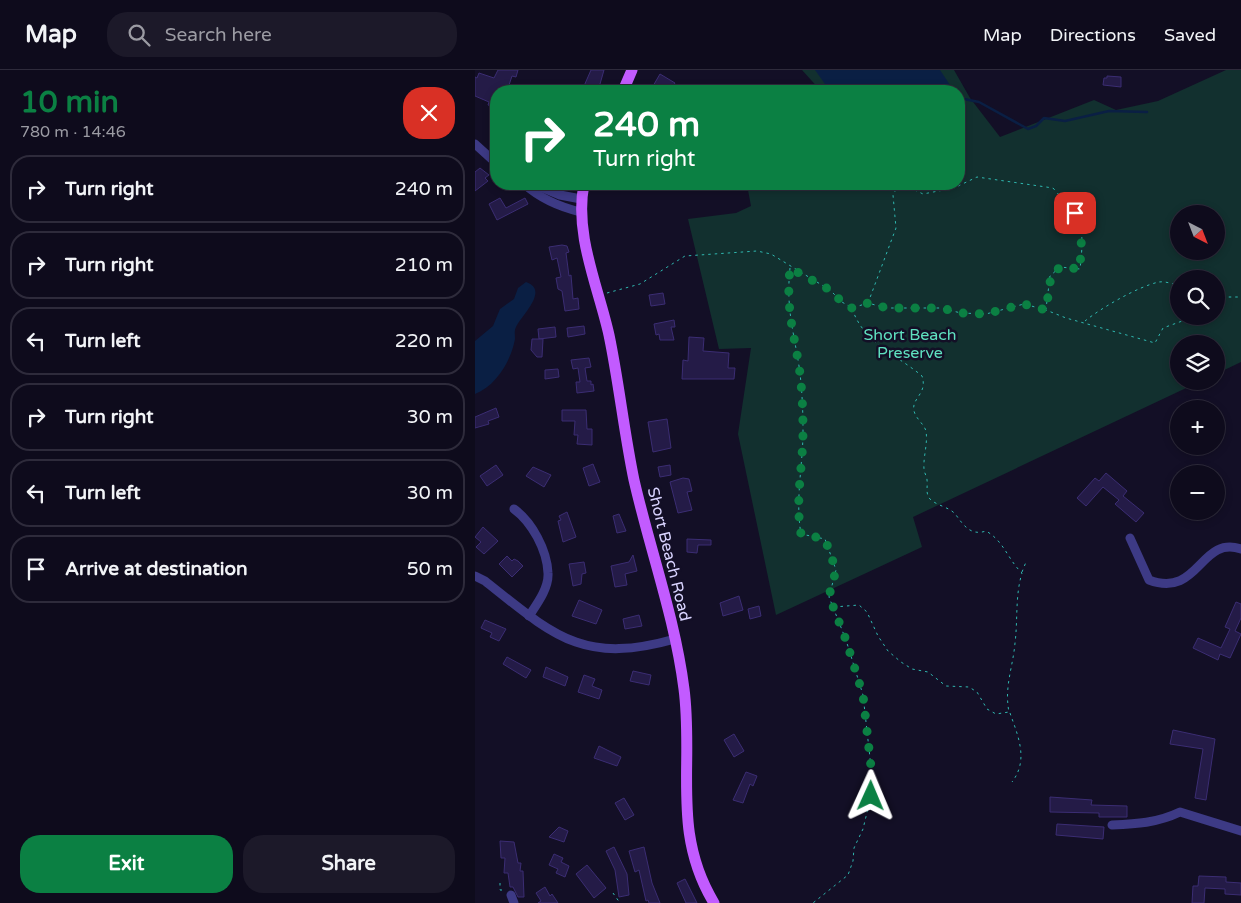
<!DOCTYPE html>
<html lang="en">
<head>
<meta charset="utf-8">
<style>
  body { margin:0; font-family:"Varela Round",sans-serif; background:#1c1929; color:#f1f3f6; height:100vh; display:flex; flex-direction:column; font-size:19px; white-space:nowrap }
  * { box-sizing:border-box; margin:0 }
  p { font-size:16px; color:#9b9ba3 }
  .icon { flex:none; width:28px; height:28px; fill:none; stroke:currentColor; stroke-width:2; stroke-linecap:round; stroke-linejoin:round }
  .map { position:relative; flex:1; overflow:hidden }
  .drawer { display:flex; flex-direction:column; background:#0e0b1c; width:475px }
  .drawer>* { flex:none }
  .top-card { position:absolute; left:15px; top:15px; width:475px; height:105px; border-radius:20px; box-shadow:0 2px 8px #0003,0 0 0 1px #2e2b3b; background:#0b8043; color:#fff; overflow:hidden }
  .needle { width:32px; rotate:138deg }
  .buttons { position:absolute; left:695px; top:135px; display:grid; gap:10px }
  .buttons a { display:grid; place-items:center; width:55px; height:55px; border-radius:50%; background:#0e0b1c; box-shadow:0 2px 8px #0003,0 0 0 1px #2e2b3b; font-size:25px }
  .pin { position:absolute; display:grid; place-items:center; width:42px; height:42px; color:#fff; margin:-21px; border-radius:10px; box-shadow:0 2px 8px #0006 }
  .me { position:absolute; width:55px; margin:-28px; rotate:1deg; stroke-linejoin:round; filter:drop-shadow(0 0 4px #0008) }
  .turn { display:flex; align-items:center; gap:18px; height:105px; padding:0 20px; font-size:22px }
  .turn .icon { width:65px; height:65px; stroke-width:2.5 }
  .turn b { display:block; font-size:35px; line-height:42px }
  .round { display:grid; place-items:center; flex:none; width:52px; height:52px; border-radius:20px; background:#1c1929 }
  .summary { display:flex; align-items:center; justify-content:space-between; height:85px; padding:0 20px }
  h1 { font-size:30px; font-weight:700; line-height:38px; color:#0b8043 }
  .primary-button { display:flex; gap:10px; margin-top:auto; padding:10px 20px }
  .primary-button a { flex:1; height:58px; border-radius:20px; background:#0b8043; color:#fff; font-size:20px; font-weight:700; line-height:58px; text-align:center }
  .primary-button a+a { background:#1c1929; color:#f1f3f6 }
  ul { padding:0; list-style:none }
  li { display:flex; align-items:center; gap:15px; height:68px; margin:0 10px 8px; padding:0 10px; border:2px solid #2e2b3b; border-radius:20px }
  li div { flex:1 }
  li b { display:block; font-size:19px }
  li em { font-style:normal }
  header { display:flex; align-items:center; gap:30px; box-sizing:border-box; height:70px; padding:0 25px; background:#0e0b1c; border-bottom:1px solid #2e2b3b }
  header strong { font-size:24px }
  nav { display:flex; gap:28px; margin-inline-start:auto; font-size:18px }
  .search { width:350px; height:45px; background:#1c1929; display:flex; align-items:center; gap:12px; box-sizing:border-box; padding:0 18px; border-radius:20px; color:#9b9ba3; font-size:19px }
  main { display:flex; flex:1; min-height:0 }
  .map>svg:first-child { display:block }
  .green { fill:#12302f; fill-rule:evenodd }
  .water { fill:#0a1f44 }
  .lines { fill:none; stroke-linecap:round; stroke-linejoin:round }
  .stream { stroke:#0a1f44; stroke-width:2.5 }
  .building { fill:#241b47; stroke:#3b2d73 }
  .path { stroke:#2fb8b0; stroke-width:1; stroke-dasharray:2.5 4; stroke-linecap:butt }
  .minor { stroke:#3d3a85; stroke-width:9 }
  .major { stroke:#c25bff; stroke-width:11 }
  .route { stroke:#0b8043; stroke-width:9; stroke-dasharray:0 16.2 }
  .labels { text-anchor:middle; stroke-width:5; stroke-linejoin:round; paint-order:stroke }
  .park-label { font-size:16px; fill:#5fe0c0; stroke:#130f26 }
  .street-label { font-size:16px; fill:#d9d4ff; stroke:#130f26 }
</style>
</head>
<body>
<header>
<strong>Map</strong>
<div class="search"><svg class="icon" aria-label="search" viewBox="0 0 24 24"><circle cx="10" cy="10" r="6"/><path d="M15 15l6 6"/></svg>Search here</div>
<nav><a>Map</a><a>Directions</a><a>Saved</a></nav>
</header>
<main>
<section class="drawer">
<div class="summary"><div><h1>10 min</h1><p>780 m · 14:46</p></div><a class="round" style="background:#d93025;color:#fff"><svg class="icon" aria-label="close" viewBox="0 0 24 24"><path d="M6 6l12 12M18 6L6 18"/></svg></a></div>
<ul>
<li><svg class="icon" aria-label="right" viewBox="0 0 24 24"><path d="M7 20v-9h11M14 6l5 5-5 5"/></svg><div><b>Turn right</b></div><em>240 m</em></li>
<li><svg class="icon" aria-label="right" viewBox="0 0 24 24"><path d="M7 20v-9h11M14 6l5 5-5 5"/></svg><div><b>Turn right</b></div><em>210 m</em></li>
<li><svg class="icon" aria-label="left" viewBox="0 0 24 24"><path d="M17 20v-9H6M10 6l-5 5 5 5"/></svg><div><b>Turn left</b></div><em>220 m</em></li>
<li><svg class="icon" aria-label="right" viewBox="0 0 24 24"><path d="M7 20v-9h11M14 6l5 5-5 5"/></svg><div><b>Turn right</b></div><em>30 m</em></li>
<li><svg class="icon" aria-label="left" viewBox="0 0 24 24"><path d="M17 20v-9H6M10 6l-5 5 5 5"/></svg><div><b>Turn left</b></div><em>30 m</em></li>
<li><svg class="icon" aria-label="arrive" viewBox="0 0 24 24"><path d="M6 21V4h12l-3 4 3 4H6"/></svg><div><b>Arrive at destination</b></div><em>50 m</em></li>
</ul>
<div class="primary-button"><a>Exit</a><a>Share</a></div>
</section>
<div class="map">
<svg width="766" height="833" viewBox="0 0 766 833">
  <rect width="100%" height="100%" fill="#130f26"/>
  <path class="green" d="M327,0h152l16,28 30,39 94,-37 22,10 42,-9 68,-31h15v292l-25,12v-30h-37v37h22l-288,136 9,30 -146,68 -38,-181 13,-86 -32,1 -31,-130 48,-6 15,-7 -3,-16 21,-6h190v-93h-138zM704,144h37v37h-37zM704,209h37v37h-37z"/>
  <g class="water">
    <path d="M340,0h125l14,21h-124z"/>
    <path d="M51,212c24,8 -5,34 -10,45 -2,4 -1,8 -1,12 -4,22 -19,47 -40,55v-53l18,-15 7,-17 14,-10 4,-11z"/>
  </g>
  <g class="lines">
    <path class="stream" d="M484,28l20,4 49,27 8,-3 8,-8 21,3 44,-10 38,1"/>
  </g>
  <g class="building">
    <path d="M23,0h20l-2,7 -4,-1 -5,15h-11v17l-8,-3 1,-3 -14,-6v-19l2,1 2,-5 15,5z"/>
    <path d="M116,0h13l-6,21 -14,-5z"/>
    <path d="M185,4l15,9 -4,6 -7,-3 -2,5 -9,-5z"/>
    <path d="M632,6l14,1v10l-18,-2 1,-7h3z"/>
    <path d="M5,98l9,7 -4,3 3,3 -13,10v-19z"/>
    <path d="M25,128l6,10 19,-10 3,6 -31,16 -8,-16z"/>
    <path d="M87,175l5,1 2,6 -3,1 3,23 2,-1 2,24 5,-1 1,11 -14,2 -3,-20 -4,-2 -2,-11 5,-1 -4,-19 -5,2 -3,-13z"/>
    <path d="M188,223l2,11 -14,2 -2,-11z"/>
    <path d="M199,250l1,7h-4l3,13h-14l-1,-6 -3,1 -2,-11z"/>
    <path d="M109,256l1,8 -17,3 -1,-9z"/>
    <path d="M80,257l1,10 -17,2 -1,-10z"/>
    <path d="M214,267l15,1 -1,13 26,2 -1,15h7l-1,11h-52l1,-19 5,1z"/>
    <path d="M57,269h11l-1,18h-5l-6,-7z"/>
    <path d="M114,288l2,9 -6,1 2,13h4v4l2,-1 1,7 -17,2 -1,-11h4l-2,-14 -5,1 -2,-9z"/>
    <path d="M83,299l1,8 -14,2v-9z"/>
    <path d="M21,338l3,9 -11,4 1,3 -14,4v-11z"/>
    <path d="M87,340h24l1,19h5v16l-15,-1 1,-9h-4l1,-14h-13z"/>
    <path d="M192,349l4,29 -18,4 -5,-30z"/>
    <path d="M118,394l7,18 -11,4 -6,-18z"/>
    <path d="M21,395l7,10 -16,11 -7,-10z"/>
    <path d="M195,395l1,10 -11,2 -2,-10z"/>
    <path d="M58,397l18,8 -7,12 -18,-11z"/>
    <path d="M631,403l21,18 -4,5 21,17 -8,9 -21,-18 4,-4 -16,-13 -17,19 -9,-8 18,-20 4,3z"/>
    <path d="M208,408l6,1 3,12 -5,1 5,18 -14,3 -8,-31z"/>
    <path d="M92,442l9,25 -13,5 -5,-21 3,-1 -2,-4z"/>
    <path d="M144,444l7,17 -9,2 -4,-17z"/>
    <path d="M8,457l15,14 -14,13 -8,-7 5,-5 -6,-5z"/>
    <path d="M212,469l24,1v5h-13l-1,8 -10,-1z"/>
    <path d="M158,485l4,16 -12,3 2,11 -12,2 -4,-21 18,-4z"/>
    <path d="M32,486l5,5 2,-2 4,2 5,5 -11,11 -13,-13z"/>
    <path d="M109,492l2,11 -4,1 -1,10 -8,2 -4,-22z"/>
    <path d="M264,526l4,14 -20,6 -3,-13z"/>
    <path d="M104,530l23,10 -6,14 -24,-8z"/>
    <path d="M761,532l5,2v14l-6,13 6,3 -11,24 -10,-4 -2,6 -25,-12 5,-10 23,10 9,-19 -5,-2z"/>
    <path d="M284,536l2,10 -11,3 -2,-10z"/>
    <path d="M164,545l3,11 -17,3 -2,-10z"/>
    <path d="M10,550l21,9 -7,12 -9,-4 2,-4 -11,-5z"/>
    <path d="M32,587l24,13 -5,8 -23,-14z"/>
    <path d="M71,597l22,10 -3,9 -22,-9z"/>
    <path d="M158,601l18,4 -2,10 -19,-4z"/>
    <path d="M109,605l11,4 -3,7 10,4 -3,9 -21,-7z"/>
    <path d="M698,660l42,9 -9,61 -11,-2 8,-49 -33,-5z"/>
    <path d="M259,664l10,17 -10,6 -10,-17z"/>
    <path d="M124,676l22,11 -4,9 -23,-8z"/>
    <path d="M271,702l11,4 -4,10 -3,-2 -7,19 -10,-3z"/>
    <path d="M575,727l42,3 -1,5 36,1v11h-28v-4l-49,-1z"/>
    <path d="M149,728l10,17 -9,5 -10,-17z"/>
    <path d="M582,754l47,3 -1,12 -47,-4z"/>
    <path d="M84,757l9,4 -4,11 -15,-5z"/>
    <path d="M25,771l14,1 4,21h3l-1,8h3l1,26h-6l-5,-10h-3l-2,-14h-4l1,-15h-4z"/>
    <path d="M139,777l13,27 2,21 -10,2 -4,-27 -9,-19z"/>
    <path d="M169,777l8,36 8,20h-11l-1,-3 -2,1 -7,-31 -4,2 -6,-21z"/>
    <path d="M79,784l9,4 -2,4 8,4 -4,11 -9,-4 2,-4 -9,-4z"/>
    <path d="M112,795l19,23 -12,10 -18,-24z"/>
    <path d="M724,806l27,1v5l15,1v12l-16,-1v-5l-20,-1 -1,15h-12l1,-17h5z"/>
    <path d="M210,809l12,24h-11l-9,-20z"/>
    <path d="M70,817l5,9 2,-2 6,9h-20l3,-2 -5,-8z"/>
  </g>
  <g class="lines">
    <g class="path">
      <path d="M428,114l20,10 31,-6 23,-11 76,11c29,33 32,36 27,81l-20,-2 -10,9 -4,33"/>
      <path d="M315,198c-4,40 3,60 9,98 3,21 4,44 4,65 0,34 -8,68 -2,103l24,5 11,31 -7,27 17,43 17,55 8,72v29l-8,33 -9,19 -1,13 -5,14 -35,28"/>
      <path d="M132,223l33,-9 45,-28 72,-5 14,3 59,36 12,12 10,6 16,-5 18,5h54l21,5 25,1 38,-10 22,6 20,8 89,25 8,-15 33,-12"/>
      <path d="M741,225l7,2"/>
      <path d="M741,229l8,-2h17"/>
      <path d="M393,233l28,-75 -3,-33 6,-11"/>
      <path d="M610,251c16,-13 54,-35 74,-39 6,-1 13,2 20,3"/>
      <path d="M547,502l4,-10"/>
      <path d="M359,537l25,-2 8,7 11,24 10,15 13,11 11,7 16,3 18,14 23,1 8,5 10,17 9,5 13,-2c-5,-25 4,-45 6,-69 3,-24 0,-47 7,-70 -14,-13 -18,-32 -36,-42 -15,5 -22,-5 -30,-16 -6,-8 -19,-9 -26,-16 -5,-6 -2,-12 -3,-19 0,-4 -3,-7 -3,-11 -1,-12 4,-25 2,-38 -2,-7 -10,-12 -12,-20 -3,-13 14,-17 8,-35 -26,-22 -59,-33 -70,-68"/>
      <path d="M535,643c8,23 19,47 2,69"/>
      <path d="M25,813v7h2"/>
      <path d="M138,823l7,10"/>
    </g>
    <g class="minor">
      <path d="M0,74l21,19"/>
      <path d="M49,114c17,15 35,23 57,28"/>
      <path d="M59,114l26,11 21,4"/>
      <path d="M39,439c18,13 33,41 34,64 1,15 -11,31 -19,43"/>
      <path d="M655,468l19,42c50,19 51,-45 92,-31"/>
      <path d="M0,506l10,5c69,55 98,84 190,58"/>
      <path d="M637,755c24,-1 45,-2 68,-13l61,19"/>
      <path d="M36,825l3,8"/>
    </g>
    <g class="major">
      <path d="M148,21l9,-21"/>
      <path d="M109,114c-10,50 14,102 25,151 10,48 15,97 25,145 16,70 41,138 50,209 10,77 -13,143 30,214"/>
    </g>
  </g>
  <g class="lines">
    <path class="route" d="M396,726v-29l-8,-72 -17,-55 -17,-44 7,-26 -11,-31 -24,-5c-6,-35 2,-68 2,-103 0,-21 -1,-44 -4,-65 -6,-37 -13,-58 -9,-98l40,22 12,12 10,6 16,-5 19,5h54l20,5 24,1 39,-10 22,6 5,-34 9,-9 20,2 2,-42 -7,-14"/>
  </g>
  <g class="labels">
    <g class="park-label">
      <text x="435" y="270">Short Beach<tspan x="435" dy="18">Preserve</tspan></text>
    </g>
    <g class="street-label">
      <text transform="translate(195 484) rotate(76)" y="6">Short Beach Road</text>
    </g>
  </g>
</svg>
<div class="buttons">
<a><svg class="needle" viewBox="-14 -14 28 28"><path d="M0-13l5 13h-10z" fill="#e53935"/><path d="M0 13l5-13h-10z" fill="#9b9ba3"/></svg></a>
<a><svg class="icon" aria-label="search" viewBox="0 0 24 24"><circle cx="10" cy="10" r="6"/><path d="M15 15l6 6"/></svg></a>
<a><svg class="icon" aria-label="layers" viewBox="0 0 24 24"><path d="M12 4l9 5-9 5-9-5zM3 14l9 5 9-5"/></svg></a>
<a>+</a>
<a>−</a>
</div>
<div class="pin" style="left:600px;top:143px;background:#d93025"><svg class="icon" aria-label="arrive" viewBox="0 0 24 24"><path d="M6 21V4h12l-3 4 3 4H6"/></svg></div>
<svg class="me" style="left:396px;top:726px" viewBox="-20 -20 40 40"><path d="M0-17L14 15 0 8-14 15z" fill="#0b8043" stroke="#fff" stroke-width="4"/></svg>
<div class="top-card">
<div class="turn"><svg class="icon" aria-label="right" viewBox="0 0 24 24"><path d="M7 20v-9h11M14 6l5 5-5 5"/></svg><div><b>240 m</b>Turn right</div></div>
</div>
</div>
</main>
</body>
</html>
